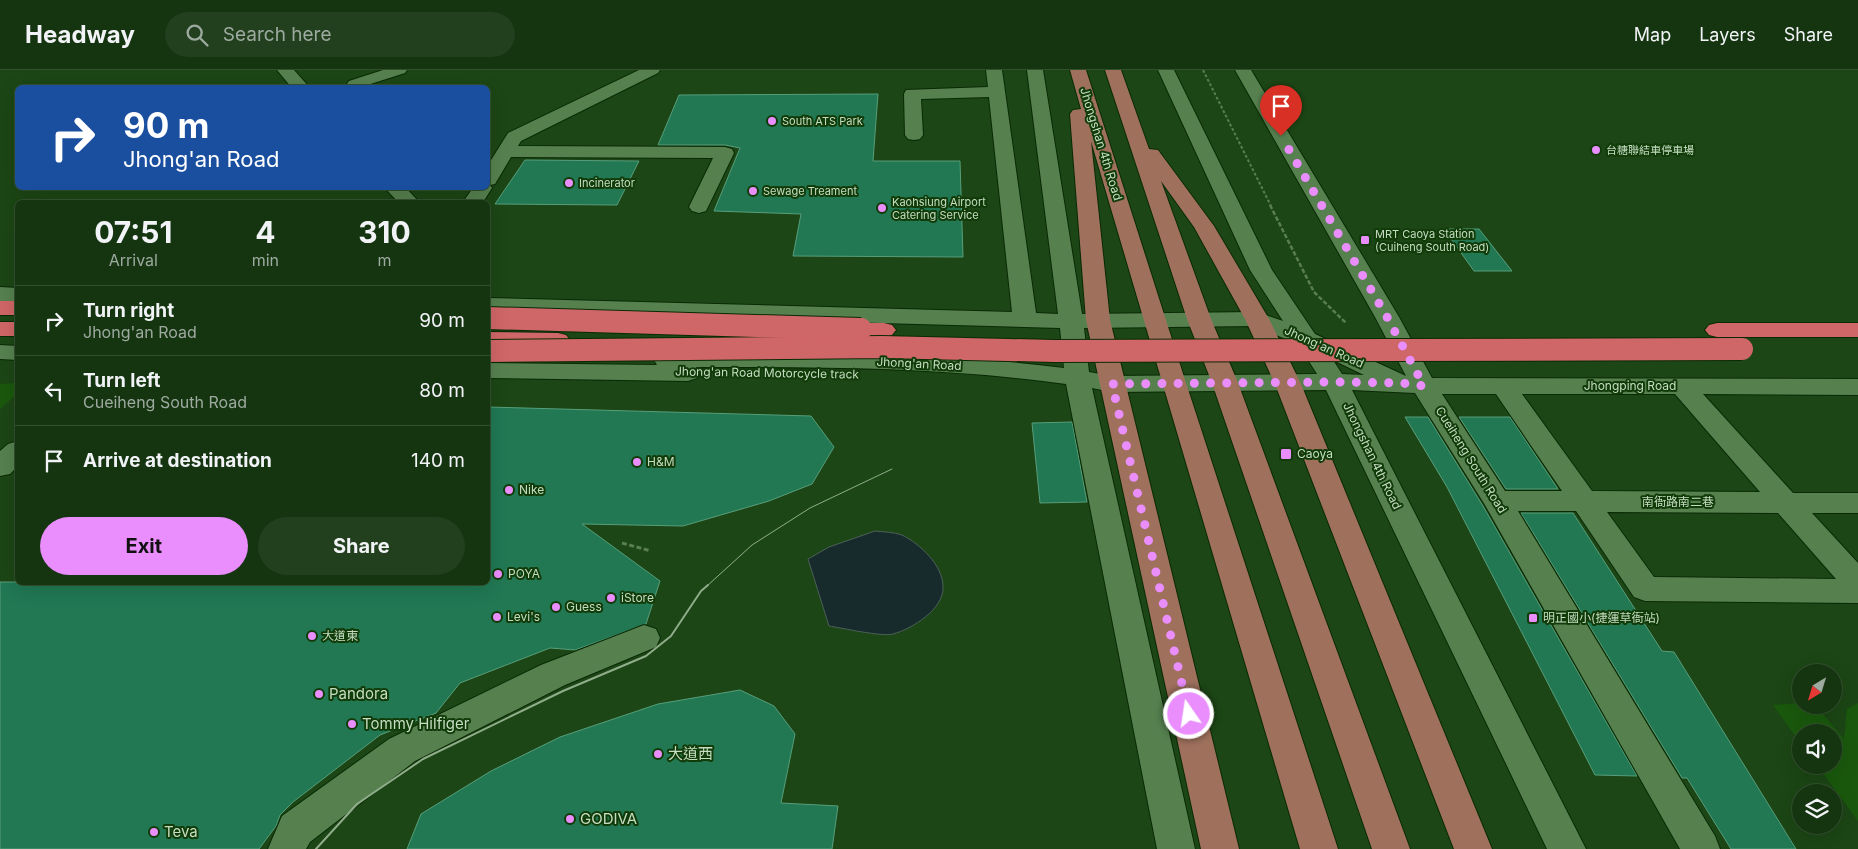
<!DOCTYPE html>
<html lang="en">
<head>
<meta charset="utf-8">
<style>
  body { margin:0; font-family:Inter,"Noto Sans TC",sans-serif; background:#223f1e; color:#f1f3f6; height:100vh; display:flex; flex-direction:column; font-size:19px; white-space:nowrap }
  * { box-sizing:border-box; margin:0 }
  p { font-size:16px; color:#9daa9f }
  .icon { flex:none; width:28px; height:28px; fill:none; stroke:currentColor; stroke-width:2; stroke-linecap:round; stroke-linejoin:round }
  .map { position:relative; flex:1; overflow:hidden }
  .drawer { position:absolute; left:15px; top:130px; width:475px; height:385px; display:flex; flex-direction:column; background:#153410; border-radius:8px; box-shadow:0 5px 20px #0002,0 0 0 1px #344f30 }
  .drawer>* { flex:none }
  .banner { position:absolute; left:15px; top:15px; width:475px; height:105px; border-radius:8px; box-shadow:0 5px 20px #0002,0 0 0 1px #344f30; background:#1a4fa0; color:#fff; overflow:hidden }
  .needle { width:32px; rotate:218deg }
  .controls { position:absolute; left:1792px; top:594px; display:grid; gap:10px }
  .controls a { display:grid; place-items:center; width:50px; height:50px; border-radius:50%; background:#153410; box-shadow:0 5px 20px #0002,0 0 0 1px #344f30; font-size:25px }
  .pin { position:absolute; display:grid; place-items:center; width:42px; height:42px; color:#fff; margin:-51px -21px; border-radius:50% 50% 50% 0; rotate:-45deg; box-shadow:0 0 5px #0007 }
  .pin .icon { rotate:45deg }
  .me { position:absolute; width:55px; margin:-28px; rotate:347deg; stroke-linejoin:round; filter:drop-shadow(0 0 4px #0008) }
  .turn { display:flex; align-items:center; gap:18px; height:105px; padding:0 25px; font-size:22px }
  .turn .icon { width:65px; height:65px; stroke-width:2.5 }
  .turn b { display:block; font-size:35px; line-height:42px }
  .eta { display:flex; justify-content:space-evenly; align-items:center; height:85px; text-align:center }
  .eta b { font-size:30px; font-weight:700; line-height:35px }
  .action { display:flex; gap:10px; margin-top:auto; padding:10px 25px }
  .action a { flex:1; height:58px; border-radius:30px; background:#ea8dfd; color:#111; font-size:20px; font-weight:700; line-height:58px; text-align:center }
  .action a+a { background:#223f1e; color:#f1f3f6 }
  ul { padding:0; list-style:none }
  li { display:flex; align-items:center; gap:15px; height:70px; padding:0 25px; border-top:1px solid #344f30 }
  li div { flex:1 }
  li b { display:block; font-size:19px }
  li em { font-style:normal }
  header { display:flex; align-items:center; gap:30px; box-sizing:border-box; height:70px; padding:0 25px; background:#153410; border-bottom:1px solid #344f30 }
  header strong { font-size:24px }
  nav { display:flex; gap:28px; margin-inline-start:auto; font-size:18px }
  .search { width:350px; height:45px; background:#223f1e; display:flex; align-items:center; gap:12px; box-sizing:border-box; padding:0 18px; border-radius:28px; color:#9daa9f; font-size:19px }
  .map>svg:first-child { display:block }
  .green { fill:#1a590d }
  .water { fill:#182b2c; stroke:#4c6059 }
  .building { fill:#217853; stroke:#589e7b }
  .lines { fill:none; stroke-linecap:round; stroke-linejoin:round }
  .minor-casing { stroke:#0a2a05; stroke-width:2 }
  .major-casing { stroke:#0a2a05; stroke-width:2 }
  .highway-casing { stroke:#0a2a05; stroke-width:2 }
  .path-far2 { stroke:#5a7d54; stroke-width:2; stroke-dasharray:3 2; stroke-linecap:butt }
  .path-far1 { stroke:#5a7d54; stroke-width:2.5; stroke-dasharray:4.5 2; stroke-linecap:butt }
  .path { stroke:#5a7d54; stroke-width:3; stroke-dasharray:5 2.5; stroke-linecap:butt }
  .minor { fill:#56814f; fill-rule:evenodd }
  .major { fill:#9f715d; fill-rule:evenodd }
  .highway { fill:#cf6667; fill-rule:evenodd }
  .tram-far1 { stroke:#90ad8b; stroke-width:1 }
  .tram { stroke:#90ad8b; stroke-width:2 }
  .highway-bridge-casing { stroke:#0a2a05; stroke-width:24; stroke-linecap:butt }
  .highway-bridge { stroke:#cf6667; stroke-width:22 }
  .route { stroke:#ea8dfd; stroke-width:9; stroke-dasharray:0 16.2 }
  .poi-dot { fill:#ea8dfd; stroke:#113b09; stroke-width:2 }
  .labels { text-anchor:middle; stroke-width:4; stroke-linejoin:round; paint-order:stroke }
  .far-poi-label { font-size:11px; fill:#c5ddc1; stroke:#113b09; text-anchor:start }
  .street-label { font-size:12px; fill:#c5ddc1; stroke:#113b09 }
  .poi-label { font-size:12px; fill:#c5ddc1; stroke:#113b09; text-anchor:start }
  .near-poi-label { font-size:15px; fill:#c5ddc1; stroke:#113b09; text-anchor:start }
</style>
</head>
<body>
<header>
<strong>Headway</strong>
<div class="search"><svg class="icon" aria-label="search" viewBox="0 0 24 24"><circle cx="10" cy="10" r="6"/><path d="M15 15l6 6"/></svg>Search here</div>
<nav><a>Map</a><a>Layers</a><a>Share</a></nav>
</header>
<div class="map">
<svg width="1858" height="779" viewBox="0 0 1858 779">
  <rect width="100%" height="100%" fill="#1c4615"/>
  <g class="green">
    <path d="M17,313v11l-17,15v-25z"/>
    <path d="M1801,633v2h14l29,34 3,-30 11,-6v118l-41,-56h17v-33h-33v12l-28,-39z"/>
  </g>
  <path class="water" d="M875,461c8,1 19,1 27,4 18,9 41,30 41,52 1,22 -31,42 -50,47 -11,3 -51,-6 -64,-8l-21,-67 21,-12z"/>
  <g class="building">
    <path d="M878,24l-5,67h87l3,96 -170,-1 8,-42 -87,-3 26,-63 -15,-3h-67l21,-50z"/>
    <path d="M525,90l114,1 -22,44 -122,-1z"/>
    <path d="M1444,159h35l33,42h-38z"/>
    <path d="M488,337l323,9 23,31 -22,37 -43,17 -86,25 -101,-2 78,57 -14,43 -71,26 -25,-2 -90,35 -24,30 -56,22 -87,67 -13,13 -4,11 -17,23h-259v-267h488z"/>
    <path d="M1405,347h23l55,89 154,270 -42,-1 -148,-288z"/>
    <path d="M1459,347h51l48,72h-52z"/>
    <path d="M1072,352l15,80 -47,1 -8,-80z"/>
    <path d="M1521,443h52l89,138 12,1 122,197h-65l-44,-71h-5z"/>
    <path d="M740,620l34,16 21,28 -14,69 57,3 -6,43h-425l14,-35 70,-43 69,-34 98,-33z"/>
  </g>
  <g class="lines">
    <defs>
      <g id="minor">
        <path d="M277,0h17l16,18h-18z"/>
        <path d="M383,0h24l-2,3 -44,14h-12l-2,-3 2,-3z"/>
        <path d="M639,0h21l-2,3 -137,68 -3,5 207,1 7,2 2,4 -28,58 -7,2 -7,-2 -3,-4 24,-49 -202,-1 -16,27 -5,1 2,3 -9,14h-20l10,-14h15v-23l20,-32z"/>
        <path d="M986,0h16l34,243 22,1 -31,-244h16l39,244 175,-2 26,9 -33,-51 -92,-200h16l98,200 43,64 91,42 -31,-59 -140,-247h16l148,247 33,61 426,1v16l-155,-1 90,99h65v20h-46l46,50v40l-213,-2 -11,-4 -58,-86h-58l197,325 5,13h-40l-195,-344 -70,-112 -63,-3 234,459h-39l-221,-459 -214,2 -20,-4 103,461h-38l-91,-465c-122,-17 -247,-17 -370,-17l4,6 -3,5 -9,3 -200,-3v-15l169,2 -3,-5 3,-5 9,-2c132,0 266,-2 398,15l-4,-40 -572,-16v-14l524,14 -23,-215 -68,2 2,36 -3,4 -6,1 -6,-1 -3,-4 -1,-41 2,-4 82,-3zM1254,256l44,18 19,30 -205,2 -23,-4 -5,-44zM1333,290l31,15 -22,-1zM1442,324h54l66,97h-57zM1522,324h153l85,98 -168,-1zM1607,442l171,1 58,66 -182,-2z"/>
        <path d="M385,118h21l13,14h-21z"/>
        <path d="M0,217l18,1v14l-18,-1z"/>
        <path d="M0,275l18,1v14l-18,-1z"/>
        <path d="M18,371v25l-8,8 -10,2v-25l8,-7z"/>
        <path d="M644,555l12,4 4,9 -4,9 -91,38 -150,76 -105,81 -4,7h-38l14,-33 107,-77 152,-74z"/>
      </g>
      <g id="major">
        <path d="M1070,0h16l100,313 152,466h-38l-209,-708 19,179 129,529h-38l-115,-529 -16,-206 3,-4 8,-1z"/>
        <path d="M1105,0h16l28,79 9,1 56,76 55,93 32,65 191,465h-38l-179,-465 -30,-65 -51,-92 -33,-46 50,138 27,64 172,466h-38l-160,-466 -25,-64z"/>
      </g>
      <g id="highway">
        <rect x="0" y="231" width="18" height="14"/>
        <rect x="0" y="252" width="18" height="14"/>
        <path d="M836,253h48l8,2 4,5 -4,5c-18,5 -46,5 -64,0l-4,-5 4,-5z"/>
        <path d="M1717,253h141v14h-141l-8,-2 -4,-5 4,-5z"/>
        <path d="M488,262l70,1 8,2 4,5 -4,5 -8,2 -70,-1z"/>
      </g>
    </defs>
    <use href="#minor" class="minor-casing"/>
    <use href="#major" class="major-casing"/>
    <use href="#highway" class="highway-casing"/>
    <path class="path-far2" d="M1203,0l68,136"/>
    <path class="path-far1" d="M1270,135l44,87 32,31"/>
    <path class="path" d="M622,473l29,8"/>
    <use href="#minor" class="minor"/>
    <use href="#major" class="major"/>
    <use href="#highway" class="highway"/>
    <path class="tram-far1" d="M707,516l45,-41 58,-37 82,-39"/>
    <path class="tram" d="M316,779l41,-45 66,-45 140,-68 83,-35 25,-20 30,-45 7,-6"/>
    <defs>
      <g id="highway-bridge">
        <path d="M488,248l373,11"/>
        <path d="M488,281l394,-4 172,4 688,-2"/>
      </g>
    </defs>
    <use href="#highway-bridge" class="highway-bridge-casing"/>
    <use href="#highway-bridge" class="highway-bridge"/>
  </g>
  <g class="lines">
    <path class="route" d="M1189,644l-77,-330 223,-2 67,1 22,3 -37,-69 -106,-181"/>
  </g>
  <g class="poi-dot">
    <circle cx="772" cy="51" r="5"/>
    <circle cx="1596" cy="80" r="5"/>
    <circle cx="569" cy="113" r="5"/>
    <circle cx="753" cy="121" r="5"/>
    <circle cx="882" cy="138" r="5"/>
    <rect x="1360" y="165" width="10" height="10" rx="2.5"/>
    <rect x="1280" y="378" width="12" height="12" rx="2.5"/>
    <circle cx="637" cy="392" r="5"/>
    <circle cx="509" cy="420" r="5"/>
    <circle cx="498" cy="504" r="5"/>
    <circle cx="611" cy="528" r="5"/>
    <circle cx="556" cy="537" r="5"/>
    <circle cx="497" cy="547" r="5"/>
    <rect x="1528" y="543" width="10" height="10" rx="2.5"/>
    <circle cx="312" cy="566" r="5"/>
    <circle cx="319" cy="624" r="5"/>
    <circle cx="352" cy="654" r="5"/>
    <circle cx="658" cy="684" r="5"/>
    <circle cx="570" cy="749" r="5"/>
    <circle cx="154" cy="762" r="5"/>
  </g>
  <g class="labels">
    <g class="far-poi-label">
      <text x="782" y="55">South ATS Park</text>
      <text x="1606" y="84">台糖聯結車停車場</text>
      <text x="579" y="117">Incinerator</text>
      <text x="763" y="125">Sewage Treament</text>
      <text x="892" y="136">Kaohsiung Airport<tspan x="892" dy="13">Catering Service</tspan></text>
      <text x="1375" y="168">MRT Caoya Station<tspan x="1375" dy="13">(Cuiheng South Road)</tspan></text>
    </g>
    <g class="street-label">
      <text transform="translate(1101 74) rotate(73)" y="4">Jhongshan 4th Road</text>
      <text transform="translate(1324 277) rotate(24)" y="4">Jhong'an Road</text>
      <text transform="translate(919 294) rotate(3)" y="4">Jhong'an Road</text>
      <text transform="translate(767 303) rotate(1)" y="4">Jhong'an Road Motorcycle track</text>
      <text x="1630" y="320">Jhongping Road</text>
      <text transform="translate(1372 386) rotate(64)" y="4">Jhongshan 4th Road</text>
      <text transform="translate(1471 390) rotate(58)" y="4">Cueiheng South Road</text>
      <text x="1678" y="436">南衙路南二巷</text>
    </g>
    <g class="poi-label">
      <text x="1297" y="388">Caoya</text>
      <text x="647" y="396">H&amp;M</text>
      <text x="519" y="424">Nike</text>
      <text x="508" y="508">POYA</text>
      <text x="621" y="532">iStore</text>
      <text x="566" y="541">Guess</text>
      <text x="507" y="551">Levi's</text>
      <text x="1543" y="552">明正國小(捷運草衙站)</text>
      <text x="322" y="570">大道東</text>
    </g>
    <g class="near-poi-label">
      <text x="329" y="629">Pandora</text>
      <text x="362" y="659">Tommy Hilfiger</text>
      <text x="668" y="689">大道西</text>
      <text x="580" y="754">GODIVA</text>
      <text x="164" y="767">Teva</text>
    </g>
  </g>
</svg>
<div class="controls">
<a><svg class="needle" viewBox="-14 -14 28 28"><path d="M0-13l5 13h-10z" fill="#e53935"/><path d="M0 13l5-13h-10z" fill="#9daa9f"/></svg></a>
<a><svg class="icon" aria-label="sound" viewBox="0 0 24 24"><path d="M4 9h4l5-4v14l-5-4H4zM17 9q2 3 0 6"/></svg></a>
<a><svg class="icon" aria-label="layers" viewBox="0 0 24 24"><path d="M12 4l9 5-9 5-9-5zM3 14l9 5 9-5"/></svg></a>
</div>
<div class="pin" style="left:1281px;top:66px;background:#d93025"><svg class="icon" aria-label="arrive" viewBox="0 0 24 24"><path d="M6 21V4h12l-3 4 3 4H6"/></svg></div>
<svg class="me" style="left:1189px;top:644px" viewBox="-20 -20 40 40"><circle r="17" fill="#ea8dfd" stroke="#fff" stroke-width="3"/><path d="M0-11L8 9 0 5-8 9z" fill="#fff"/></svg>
<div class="banner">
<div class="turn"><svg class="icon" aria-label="right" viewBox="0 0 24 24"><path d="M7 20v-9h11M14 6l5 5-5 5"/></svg><div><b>90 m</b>Jhong'an Road</div></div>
</div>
<section class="drawer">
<div class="eta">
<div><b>07:51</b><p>Arrival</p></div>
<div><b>4</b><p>min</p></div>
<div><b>310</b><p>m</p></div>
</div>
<ul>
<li><svg class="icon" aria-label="right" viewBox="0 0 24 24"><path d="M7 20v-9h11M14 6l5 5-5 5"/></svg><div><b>Turn right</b><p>Jhong'an Road</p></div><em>90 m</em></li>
<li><svg class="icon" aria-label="left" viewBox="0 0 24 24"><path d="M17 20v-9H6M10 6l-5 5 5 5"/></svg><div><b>Turn left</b><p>Cueiheng South Road</p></div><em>80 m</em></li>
<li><svg class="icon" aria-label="arrive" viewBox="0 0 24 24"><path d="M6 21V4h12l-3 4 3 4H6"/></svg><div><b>Arrive at destination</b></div><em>140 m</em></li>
</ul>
<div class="action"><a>Exit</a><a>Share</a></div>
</section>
</div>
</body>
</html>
